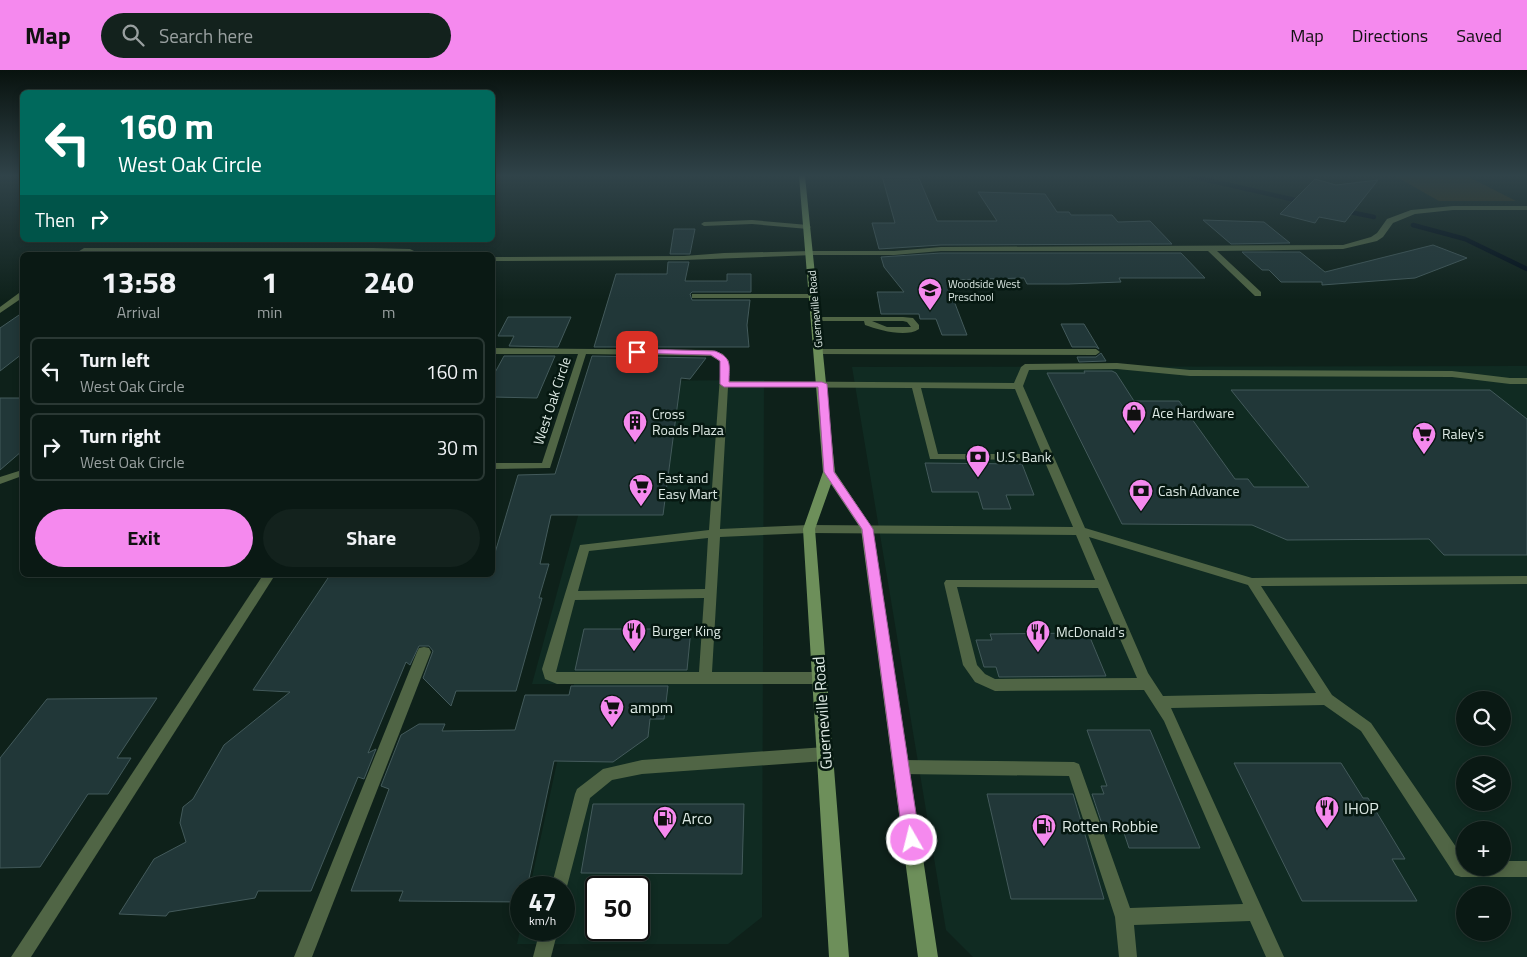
<!DOCTYPE html>
<html lang="en">
<head>
<meta charset="utf-8">
<style>
  body { margin:0; font-family:"Titillium Web",sans-serif; background:#13221d; color:#f1f3f6; height:100vh; display:flex; flex-direction:column; font-size:19px; white-space:nowrap }
  * { box-sizing:border-box; margin:0 }
  p { font-size:16px; color:#99a0a0 }
  .icon { flex:none; width:28px; height:28px; fill:none; stroke:currentColor; stroke-width:2; stroke-linecap:round; stroke-linejoin:round }
  .map { position:relative; flex:1; overflow:hidden }
  .drawer { position:absolute; left:20px; top:182px; width:475px; height:325px; display:flex; flex-direction:column; background:#0a1914; border-radius:8px; box-shadow:0 2px 8px #0003,0 0 0 1px #2a3834 }
  .drawer>* { flex:none }
  .top-card { position:absolute; left:20px; top:20px; width:475px; height:152px; border-radius:8px; box-shadow:0 2px 8px #0003,0 0 0 1px #2a3834; background:#00695c; color:#fff; overflow:hidden }
  .buttons { position:absolute; left:1456px; top:621px; display:grid; gap:10px }
  .buttons a { display:grid; place-items:center; width:55px; height:55px; border-radius:50%; background:#0a1914; box-shadow:0 2px 8px #0003,0 0 0 1px #2a3834; font-size:25px }
  .speed { position:absolute; left:510px; top:806px; display:flex; gap:10px; font-size:25px; font-weight:700; text-align:center }
  .speed>* { display:grid; place-content:center; width:65px; height:65px; border-radius:50%; background:#0a1914; box-shadow:0 2px 8px #0003,0 0 0 1px #2a3834; line-height:1 }
  .speed small { font-size:12px; font-weight:400 }
  .speed .limit { border:2px solid #111; border-radius:8px; background:#fff; color:#111 }
  .pin { position:absolute; display:grid; place-items:center; width:42px; height:42px; color:#fff; margin:-21px; border-radius:10px; box-shadow:0 2px 8px #0006 }
  .me { position:absolute; width:55px; margin:-28px; rotate:352deg; stroke-linejoin:round; filter:drop-shadow(0 0 4px #0008) }
  .turn { display:flex; align-items:center; gap:18px; height:105px; padding:0 15px; font-size:22px }
  .turn .icon { width:65px; height:65px; stroke-width:2.5 }
  .turn b { display:block; font-size:35px; line-height:42px }
  .then { display:flex; align-items:center; height:48px; padding:0 15px; background:#0003; gap:10px; font-size:19px }
  .eta { display:flex; justify-content:space-evenly; align-items:center; height:85px; text-align:center }
  .eta b { font-size:30px; font-weight:700; line-height:35px }
  .action { display:flex; gap:10px; margin-top:auto; padding:10px 15px }
  .action a { flex:1; height:58px; border-radius:30px; background:#f589ee; color:#111; font-size:20px; font-weight:700; line-height:58px; text-align:center }
  .action a+a { background:#13221d; color:#f1f3f6 }
  ul { padding:0; list-style:none }
  li { display:flex; align-items:center; gap:15px; height:68px; margin:0 10px 8px; padding:0 5px; border:2px solid #2a3834; border-radius:8px }
  li div { flex:1 }
  li b { display:block; font-size:19px }
  li em { font-style:normal }
  header { display:flex; align-items:center; gap:30px; box-sizing:border-box; height:70px; padding:0 25px; background:#f589ee; color:#111 }
  header strong { font-size:24px }
  nav { display:flex; gap:28px; margin-inline-start:auto; font-size:18px }
  .search { width:350px; height:45px; background:#13221d; display:flex; align-items:center; gap:12px; box-sizing:border-box; padding:0 18px; border-radius:28px; color:#99a0a0; font-size:19px }
  .map>svg:first-child { display:block }
  .built { fill:#102b22; fill-rule:evenodd }
  .green { fill:#312e12 }
  .lines { fill:none; stroke-linecap:round; stroke-linejoin:round }
  .stream { stroke:#000e19; stroke-width:4.5 }
  .building { fill:#213738; stroke:#435a5b }
  .service { fill:#506545; fill-rule:evenodd }
  .minor { fill:#506545; fill-rule:evenodd }
  .secondary { fill:#6d8f5a; fill-rule:evenodd }
  .route { fill:#f589ee; stroke:#9f599b }
  .labels { text-anchor:middle; stroke-width:5; stroke-linejoin:round; paint-order:stroke }
  .far-poi-label { font-size:11px; fill:#dde9e4; stroke:#061811; text-anchor:start }
  .far-street-label { font-size:11px; fill:#dde9e4; stroke:#061811 }
  .street-label { font-size:14px; fill:#dde9e4; stroke:#061811 }
  .poi-label { font-size:14px; fill:#dde9e4; stroke:#061811; text-anchor:start }
  .near-poi-label { font-size:16px; fill:#dde9e4; stroke:#061811; text-anchor:start }
  .near-street-label { font-size:16px; fill:#dde9e4; stroke:#061811 }
</style>
</head>
<body>
<header>
<strong>Map</strong>
<div class="search"><svg class="icon" aria-label="search" viewBox="0 0 24 24"><circle cx="10" cy="10" r="6"/><path d="M15 15l6 6"/></svg>Search here</div>
<nav><a>Map</a><a>Directions</a><a>Saved</a></nav>
</header>
<div class="map">
<svg width="1527" height="887" viewBox="0 0 1527 887">
  <rect width="100%" height="100%" fill="#0e211a"/>
  <g class="built">
    <path d="M1527,296v591h-554l-27,-27 -94,-563zM1465,630h37v38h-37zM1465,695h37v37h-37zM1465,760h37v38h-37zM1465,825h37v37h-37z"/>
    <path d="M764,310l-2,537 -34,27h-211l4,-18v4h43v-42l-34,-1 44,-203h-42l83,-303zM596,818h43v42h-43z"/>
  </g>
  <path class="green" d="M1395,106h72l49,25h-77z"/>
  <g class="lines">
    <g class="stream">
      <path d="M1190,106l114,26"/>
      <path d="M1345,141l29,6"/>
      <path d="M1413,155l52,14 62,30"/>
    </g>
  </g>
  <g class="building">
    <path d="M882,106h36l19,45h60l-19,-29 67,2 12,18h12l2,3h41l6,7 32,-1 22,23 -231,1 -62,4 -7,-26h23z"/>
    <path d="M1315,109l21,6 42,-5 -33,42 -26,-5 -4,6 -35,-9z"/>
    <path d="M1203,150l61,2 26,21 -59,1z"/>
    <path d="M674,159h21l-5,25h-20z"/>
    <path d="M1433,175l34,13 -52,20 -93,7v-3h-41l-12,-12h-7l-20,-18h58l25,20z"/>
    <path d="M941,183h240l24,25h-86l2,4 -53,2h-41l-3,-6 -78,2 21,55h-25l-6,-16h-16l-1,-5h-38l-4,-22h27l-20,-25 -3,-10z"/>
    <path d="M668,192h21l-4,19h42v-7h24v18h-59l-2,2 2,6h58l-3,25 2,22h-155l22,-73h51z"/>
    <path d="M22,243v41l-22,17v-43z"/>
    <path d="M508,247h63l-13,30 -49,-1 5,-10h-16z"/>
    <path d="M1061,254h23l15,25 -3,-2h-24z"/>
    <path d="M1101,283l5,8 -27,1 -2,-5h19z"/>
    <path d="M504,286h51l-18,42 -45,-1v-19z"/>
    <path d="M592,286l114,2 -16,21 -9,-1 -18,137h-112l-11,49h9l-10,34h3l-26,93h-60l-5,15 -28,-28 10,-27 -4,-5h-10l-9,19 -4,-3 -38,91 8,-4 -12,30 -6,-2 -47,114h-53l-3,7 -86,14 -3,4 -47,-2 35,-55 32,-17 -6,-19 3,-16 10,-8 31,-54 66,-53 -37,-2 77,-115h162v-12l26,-88 37,-1z"/>
    <path d="M1084,301h28l4,2 18,28h45l56,78h13l6,8h55l-78,-97h259l37,29v136h-83l-15,-16 -142,1 -35,-15 -130,-1 -75,-151h38z"/>
    <path d="M0,328h22v53l-22,19z"/>
    <path d="M925,393l97,1 12,31h-28l5,14h-28l-5,-17h-46z"/>
    <path d="M584,559h107l-4,41h-112z"/>
    <path d="M1085,563l1,2h3l17,41 -107,1 -3,-10h-12l-8,-27h16l-2,-6z"/>
    <path d="M571,616h97l-4,33h-14l-2,18 -35,25 -59,-1 -27,127h-6v14l-122,-1 4,-10h-52l38,-102 -8,-3 20,-51 18,-11h26l-3,7 73,-1 10,-35h44z"/>
    <path d="M157,628l-40,60h14l-23,36h-20l-48,73 -40,1v-110l47,-59z"/>
    <path d="M1087,660h63l50,118h-71l-7,-21h-19l-11,-33h12l-3,-8h6z"/>
    <path d="M1234,693h107l22,35h5l37,61h-13l25,42h-115z"/>
    <path d="M987,724h86l31,105h-93z"/>
    <path d="M593,734h151l-2,70 -161,-1z"/>
  </g>
  <g class="lines">
    <g class="service">
      <path d="M752,150l56,5 3,2 -3,2 -56,-5 -48,2 -3,-2 3,-2z"/>
      <path d="M84,178h289l37,1 4,2 -4,2 -34,-1 -1,3h-8l2,-3h-283l-4,3h-9z"/>
      <path d="M811,181h3v4l-130,5 -192,1v-4l192,-1 40,-3z"/>
      <path d="M19,223h3v5l-22,15v-6z"/>
      <path d="M692,224h123l4,2 -4,2h-123z"/>
      <path d="M813,247h90l10,1 6,7v4c-13,9 -40,1 -54,-4l-1,-4h-48l-4,-2zM903,251l4,1 4,5h-24l-15,-6z"/>
      <path d="M492,278l220,2 11,4 6,7v20l285,2 7,-16 4,-3 92,-1 73,7 262,1 58,7h17v6h-17l-58,-7 -262,-1 -73,-7 -88,1 -6,16 62,142 167,50 275,-2v8l-266,2 71,109 39,28 94,137v8h37v-7h25v16h-66l-6,-2 -94,-144 -37,-26 -153,3 113,249h-18l-16,-36 -116,4 3,32h-18l-4,-40 -46,-141 -168,-2 -5,-2 -3,-5 3,-5 5,-2 173,2 5,2 51,144 113,-4 -79,-183 -20,-31 -149,1 -20,-9 -12,-17 -19,-82 2,-3h149l-19,-45 -267,-2 -89,4 -8,135h108l5,2 2,4 -2,4 -5,2h-263l-12,-5 -3,-10 38,-124 129,-15 12,-168 -10,-6 -125,-2 -36,114 -58,1v-6h50l36,-109h-86zM728,317l184,1 18,71 114,1 29,67 -264,-2 -89,4zM921,318l94,1 27,65h-104zM1089,467l159,48 68,108 -153,3 -15,-23zM708,468l-3,51 -127,2 11,-40zM957,517l141,1 39,90 -142,1 -10,-5 -8,-9zM704,528l-5,74h-143l19,-72z"/>
      <path d="M819,279h277l4,3 -4,3 -280,-1v-4z"/>
      <path d="M22,400v6l-22,8v-7z"/>
      <path d="M263,505h12l-244,382h-20z"/>
      <path d="M424,577l5,1 2,4 -119,305h-18l123,-305 2,-4z"/>
      <path d="M825,677l5,2 3,5 -3,5 -5,2 -183,13 -30,6 -22,18 -25,96 -1,1v-7h-13l24,-94 2,-5 26,-20 39,-9z"/>
      <path d="M540,860h18l-7,27h-18z"/>
    </g>
    <path class="minor" d="M1453,136h74v4h-74l-38,4 -22,9 -10,14 -6,4 -34,8 -126,2 44,41v4h-6l-47,-45h-267l-47,4h-83l-4,-2 4,-2h83l47,-4 402,-2 28,-8 6,-4 10,-14 24,-9z"/>
    <path class="secondary" d="M799,106h6l30,296 38,57 65,428h-20l-57,-428 -30,-45 -16,45 34,428h-20l-26,-428 20,-57z"/>
  </g>
  <linearGradient id="sky" x2="0" y2="1"><stop stop-color="#08120e"/><stop offset="0.46" stop-color="#304349"/><stop offset="1" stop-color="#304349" stop-opacity="0"/></linearGradient>
  <rect width="1527" height="230" fill="url(#sky)"/>
  <path class="route" d="M637,279l78,2c18,7 14,15 14,31h93l5,2 7,88 39,57 47,311 -2,6 -6,2 -6,-2 -3,-6 -41,-311 -38,-57 -6,-85h-94l-4,-3v-23l-9,-6 -77,-2v-3z"/>
  <defs>
    <symbol id="school-pin" viewBox="-11 -11 22 30"><path d="M0 17L-7.5 6A9.5 9.5 0 1 1 7.5 6Z" fill="#f589ee" stroke="#061811"/><path d="M0-5L7-2L0 1L-7-2ZM-4 1L0 2.5L4 1V4Q0 6-4 4Z" fill="#111"/></symbol>
    <symbol id="shop-pin" viewBox="-11 -11 22 30"><path d="M0 17L-7.5 6A9.5 9.5 0 1 1 7.5 6Z" fill="#f589ee" stroke="#061811"/><path d="M-5-2.5h2.3a2.7 3.5 0 0 1 5.4 0H5L5.5 6h-11ZM-1.5-2.5h3a1.5 2.3 0 0 0-3 0Z" fill="#111"/></symbol>
    <symbol id="building-pin" viewBox="-11 -11 22 30"><path d="M0 17L-7.5 6A9.5 9.5 0 1 1 7.5 6Z" fill="#f589ee" stroke="#061811"/><path d="M-4-6H4V6H1V3H-1V6H-4ZM-2.5-4.3h1.7v1.8h-1.7ZM.8-4.3h1.7v1.8H.8ZM-2.5-1h1.7V.8h-1.7ZM.8-1h1.7V.8H.8Z" fill="#111"/></symbol>
    <symbol id="supermarket-pin" viewBox="-11 -11 22 30"><path d="M0 17L-7.5 6A9.5 9.5 0 1 1 7.5 6Z" fill="#f589ee" stroke="#061811"/><path d="M-6-5.5h2.5l.6 2H6L4.5 2H-2.5L-4.4-4H-6ZM-1.5 3.2a1.3 1.3 0 1 0 .1 0ZM3 3.2a1.3 1.3 0 1 0 .1 0Z" fill="#111"/></symbol>
    <symbol id="bank-pin" viewBox="-11 -11 22 30"><path d="M0 17L-7.5 6A9.5 9.5 0 1 1 7.5 6Z" fill="#f589ee" stroke="#061811"/><path d="M-6-4H6V4H-6ZM0-2.3a2.3 2.3 0 1 0 0 4.6a2.3 2.3 0 1 0 0-4.6Z" fill="#111"/></symbol>
    <symbol id="restaurant-pin" viewBox="-11 -11 22 30"><path d="M0 17L-7.5 6A9.5 9.5 0 1 1 7.5 6Z" fill="#f589ee" stroke="#061811"/><path d="M-5-6h1v4h1v-4h1v4h1v-4h1v5L-1.5 .5V6h-2V.5L-5-1ZM5-6V6H3V1.5H1.5Q1.5-4 5-6Z" fill="#111"/></symbol>
    <symbol id="fuel-pin" viewBox="-11 -11 22 30"><path d="M0 17L-7.5 6A9.5 9.5 0 1 1 7.5 6Z" fill="#f589ee" stroke="#061811"/><path d="M-5.5-6h7V0h2V4h1.3V-2.5L3-4.5l.8-.8L6-3V5H2.5V1h-1V6h-7ZM-4.2-4.7v3.2H.2V-4.7Z" fill="#111"/></symbol>
  </defs>
  <g fill-rule="evenodd">
    <use href="#school-pin" x="916" y="206" width="28" height="38"/>
    <use href="#shop-pin" x="1120" y="329" width="28" height="38"/>
    <use href="#building-pin" x="621" y="338" width="28" height="38"/>
    <use href="#supermarket-pin" x="1410" y="350" width="28" height="38"/>
    <use href="#bank-pin" x="964" y="373" width="28" height="38"/>
    <use href="#supermarket-pin" x="627" y="402" width="28" height="38"/>
    <use href="#bank-pin" x="1127" y="407" width="28" height="38"/>
    <use href="#restaurant-pin" x="620" y="547" width="28" height="38"/>
    <use href="#restaurant-pin" x="1024" y="548" width="28" height="38"/>
    <use href="#supermarket-pin" x="598" y="623" width="28" height="38"/>
    <use href="#restaurant-pin" x="1313" y="724" width="28" height="38"/>
    <use href="#fuel-pin" x="651" y="734" width="28" height="38"/>
    <use href="#fuel-pin" x="1030" y="742" width="28" height="38"/>
  </g>
  <g class="labels">
    <g class="far-poi-label">
      <text x="948" y="218">Woodside West<tspan x="948" dy="13">Preschool</tspan></text>
    </g>
    <g class="far-street-label">
      <text transform="translate(815 239) rotate(-95)" y="4">Guerneville Road</text>
    </g>
    <g class="street-label">
      <text transform="translate(552 331) rotate(-72)" y="5">West Oak Circle</text>
    </g>
    <g class="poi-label">
      <text x="1152" y="348">Ace Hardware</text>
      <text x="652" y="349">Cross<tspan x="652" dy="16">Roads Plaza</tspan></text>
      <text x="1442" y="369">Raley's</text>
      <text x="996" y="392">U.S. Bank</text>
      <text x="658" y="413">Fast and<tspan x="658" dy="16">Easy Mart</tspan></text>
      <text x="1158" y="426">Cash Advance</text>
      <text x="652" y="566">Burger King</text>
      <text x="1056" y="567">McDonald's</text>
    </g>
    <g class="near-poi-label">
      <text x="630" y="643">ampm</text>
      <text x="1344" y="744">IHOP</text>
      <text x="682" y="754">Arco</text>
      <text x="1062" y="762">Rotten Robbie</text>
    </g>
    <g class="near-street-label">
      <text transform="translate(822 643) rotate(-94)" y="6">Guerneville Road</text>
    </g>
  </g>
</svg>
<div class="buttons">
<a><svg class="icon" aria-label="search" viewBox="0 0 24 24"><circle cx="10" cy="10" r="6"/><path d="M15 15l6 6"/></svg></a>
<a><svg class="icon" aria-label="layers" viewBox="0 0 24 24"><path d="M12 4l9 5-9 5-9-5zM3 14l9 5 9-5"/></svg></a>
<a>+</a>
<a>−</a>
</div>
<div class="speed"><div>47<small>km/h</small></div><div class="limit">50</div></div>
<div class="pin" style="left:637px;top:282px;background:#d93025"><svg class="icon" aria-label="arrive" viewBox="0 0 24 24"><path d="M6 21V4h12l-3 4 3 4H6"/></svg></div>
<svg class="me" style="left:912px;top:770px" viewBox="-20 -20 40 40"><circle r="17" fill="#f589ee" stroke="#fff" stroke-width="3"/><path d="M0-11L8 9 0 5-8 9z" fill="#fff"/></svg>
<div class="top-card">
<div class="turn"><svg class="icon" aria-label="left" viewBox="0 0 24 24"><path d="M17 20v-9H6M10 6l-5 5 5 5"/></svg><div><b>160 m</b>West Oak Circle</div></div>
<div class="then">Then<svg class="icon" aria-label="right" viewBox="0 0 24 24"><path d="M7 20v-9h11M14 6l5 5-5 5"/></svg></div>
</div>
<section class="drawer">
<div class="eta">
<div><b>13:58</b><p>Arrival</p></div>
<div><b>1</b><p>min</p></div>
<div><b>240</b><p>m</p></div>
</div>
<ul>
<li><svg class="icon" aria-label="left" viewBox="0 0 24 24"><path d="M17 20v-9H6M10 6l-5 5 5 5"/></svg><div><b>Turn left</b><p>West Oak Circle</p></div><em>160 m</em></li>
<li><svg class="icon" aria-label="right" viewBox="0 0 24 24"><path d="M7 20v-9h11M14 6l5 5-5 5"/></svg><div><b>Turn right</b><p>West Oak Circle</p></div><em>30 m</em></li>
</ul>
<div class="action"><a>Exit</a><a>Share</a></div>
</section>
</div>
</body>
</html>
